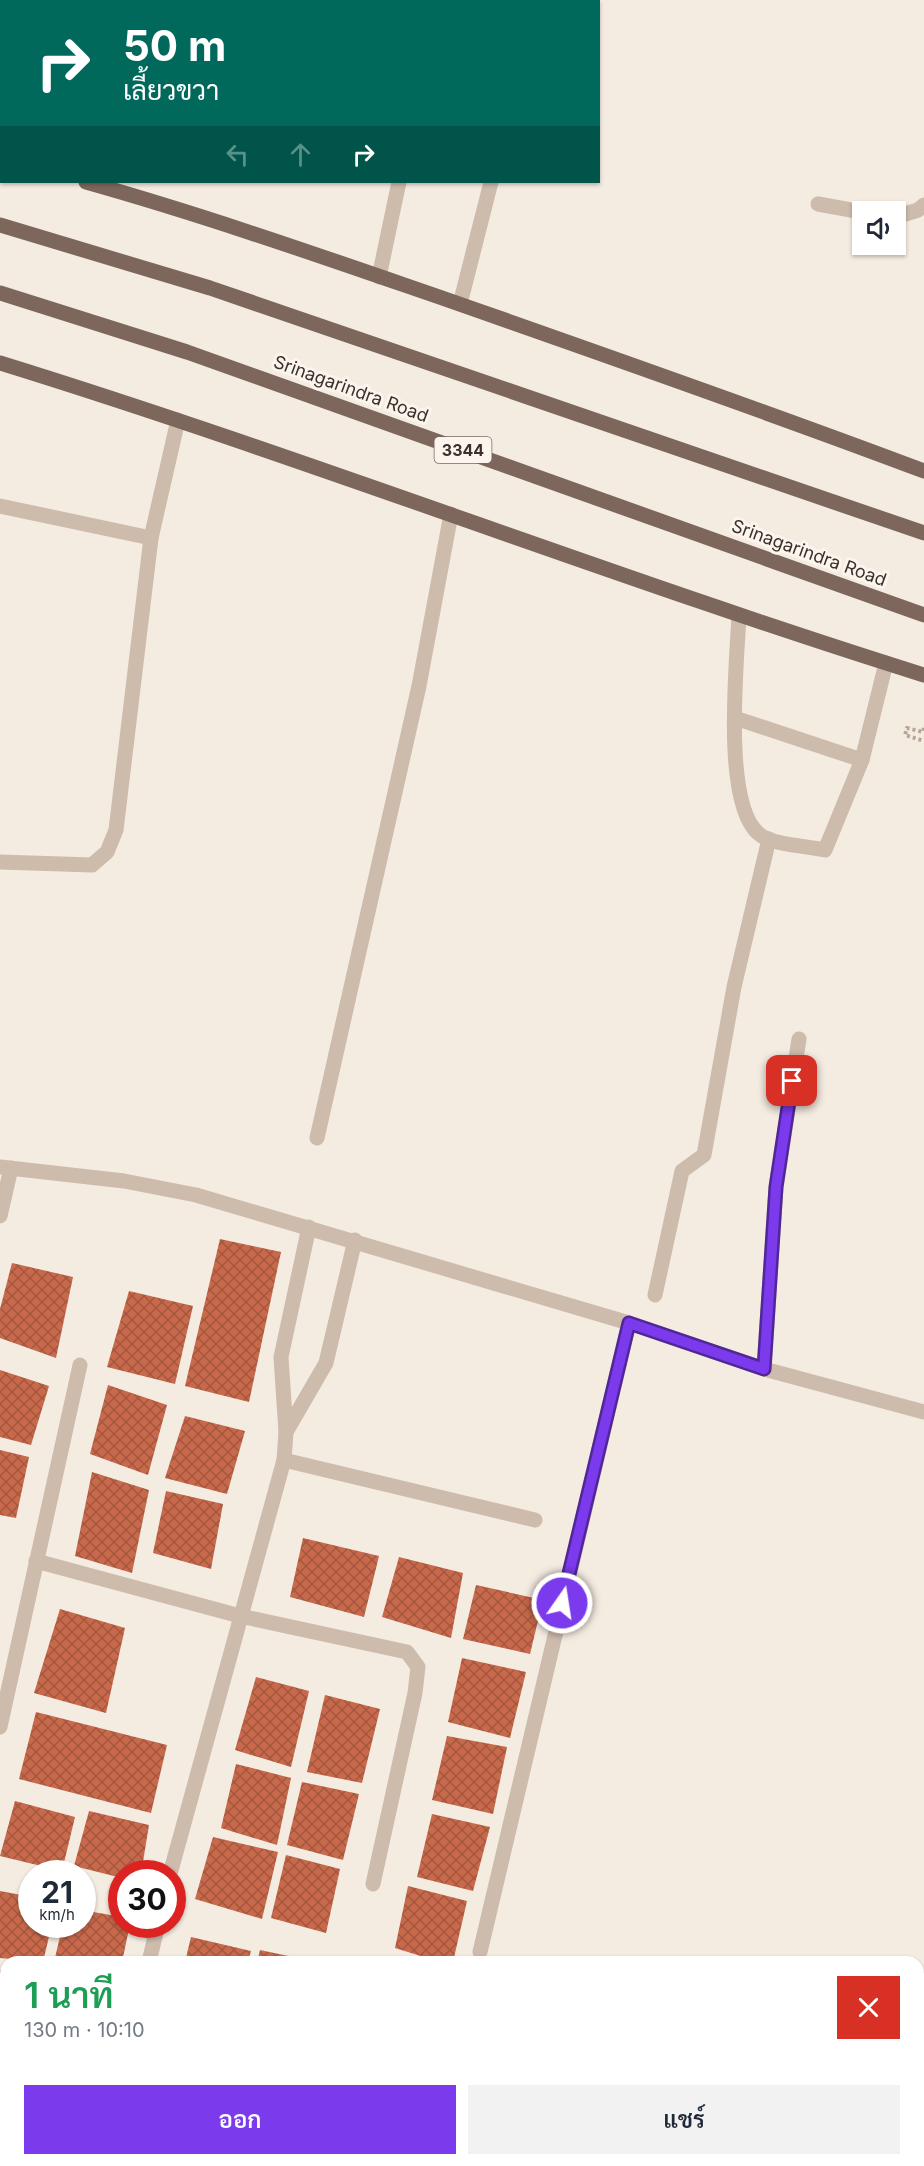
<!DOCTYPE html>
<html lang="th">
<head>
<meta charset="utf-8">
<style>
  body { margin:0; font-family:Inter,Sarabun,sans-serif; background:#f2f2f3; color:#1f2937; height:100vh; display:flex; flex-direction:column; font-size:22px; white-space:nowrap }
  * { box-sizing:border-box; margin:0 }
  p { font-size:20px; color:#747a83 }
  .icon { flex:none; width:33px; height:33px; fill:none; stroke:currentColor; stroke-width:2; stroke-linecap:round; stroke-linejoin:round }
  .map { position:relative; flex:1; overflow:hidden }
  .details { position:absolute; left:0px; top:1956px; width:924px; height:210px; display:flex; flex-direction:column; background:#fff; border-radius:18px 18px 0 0; box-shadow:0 2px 4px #0004 }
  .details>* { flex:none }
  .top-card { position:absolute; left:0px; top:0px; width:600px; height:183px; box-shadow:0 2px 4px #0004; background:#00695c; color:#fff; overflow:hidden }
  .tools { position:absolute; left:852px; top:201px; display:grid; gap:12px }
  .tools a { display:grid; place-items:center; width:54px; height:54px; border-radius:0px; background:#fff; box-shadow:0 2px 4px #0004; font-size:30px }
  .speed { position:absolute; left:18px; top:1860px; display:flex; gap:12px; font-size:30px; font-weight:700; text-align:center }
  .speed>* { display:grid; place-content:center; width:78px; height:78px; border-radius:50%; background:#fff; box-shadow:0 2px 4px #0004; line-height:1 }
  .speed small { font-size:15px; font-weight:400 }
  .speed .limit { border:9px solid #d22; background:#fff; color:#111 }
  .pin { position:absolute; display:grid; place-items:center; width:51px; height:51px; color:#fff; margin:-26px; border-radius:12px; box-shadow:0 3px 9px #0006 }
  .me { position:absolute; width:66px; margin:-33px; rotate:13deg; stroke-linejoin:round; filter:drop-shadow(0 0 4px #0008) }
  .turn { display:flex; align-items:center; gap:21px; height:126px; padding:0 24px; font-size:27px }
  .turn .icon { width:78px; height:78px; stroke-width:2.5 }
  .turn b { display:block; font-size:42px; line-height:51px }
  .lanes { display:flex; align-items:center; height:57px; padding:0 24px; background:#0003; justify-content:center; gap:30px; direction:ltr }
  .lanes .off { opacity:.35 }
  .round { display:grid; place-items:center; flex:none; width:63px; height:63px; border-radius:0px; background:#f2f2f3 }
  .head { display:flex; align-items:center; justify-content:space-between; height:102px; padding:0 24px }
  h1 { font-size:36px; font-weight:600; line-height:45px; color:#1e9e55 }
  .action { display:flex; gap:12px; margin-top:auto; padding:12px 24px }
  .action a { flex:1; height:69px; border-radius:0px; background:#7c3aed; color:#fff; font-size:24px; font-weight:600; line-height:69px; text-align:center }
  .action a+a { background:#f2f2f3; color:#1f2937 }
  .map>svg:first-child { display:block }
  .building { fill:url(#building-cross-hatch) }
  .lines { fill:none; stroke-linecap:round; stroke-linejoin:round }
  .path { stroke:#b9a596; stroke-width:4; stroke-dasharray:3 3; stroke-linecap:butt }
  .service { stroke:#cdbbac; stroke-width:15 }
  .minor { stroke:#cdbbac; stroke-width:15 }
  .tertiary { stroke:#cdbbac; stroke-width:15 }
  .primary { stroke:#7d675c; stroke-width:15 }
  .route-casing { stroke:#51269a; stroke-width:15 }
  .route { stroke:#7c3aed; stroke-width:10 }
  .labels { text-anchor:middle; stroke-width:6; stroke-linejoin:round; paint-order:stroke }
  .shield { fill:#fbf5ee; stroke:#756b66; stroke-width:1.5 }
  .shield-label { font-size:16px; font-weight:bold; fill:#3b302b }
  .street-label { font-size:18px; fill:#3b302b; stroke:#fbf5ee }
</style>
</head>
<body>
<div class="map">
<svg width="924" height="2166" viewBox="0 0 924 2166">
  <defs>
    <pattern id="building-cross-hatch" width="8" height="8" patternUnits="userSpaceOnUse" patternTransform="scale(1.5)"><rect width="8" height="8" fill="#c8694b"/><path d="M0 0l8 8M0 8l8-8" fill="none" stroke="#a4573f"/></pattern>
  </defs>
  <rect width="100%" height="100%" fill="#f4ebe1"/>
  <g class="building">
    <path d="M220,1239l61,13 -32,150 -64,-16z"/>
    <path d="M12,1263l61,14 -17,81 -56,-20v-29z"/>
    <path d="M129,1291l64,15 -18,78 -68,-17z"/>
    <path d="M0,1370l49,16 -18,59 -31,-8z"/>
    <path d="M108,1385l59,20 -19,70 -58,-21z"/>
    <path d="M185,1416l60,15 -18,63 -62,-16z"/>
    <path d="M0,1450l29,7 -13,61 -16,-3z"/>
    <path d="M92,1472l57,18 -17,83 -57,-17z"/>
    <path d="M166,1491l57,13 -12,65 -58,-16z"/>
    <path d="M303,1538l76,18 -15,61 -74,-20z"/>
    <path d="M399,1557l64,16 -12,65 -69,-21z"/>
    <path d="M476,1585l67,15 -13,54 -67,-15z"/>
    <path d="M60,1609l65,19 -19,85 -72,-20z"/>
    <path d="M462,1658l64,14 -16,66 -62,-16z"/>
    <path d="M256,1677l53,14 -18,76 -56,-17z"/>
    <path d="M325,1695l55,14 -18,74 -55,-11z"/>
    <path d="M36,1712l131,33 -16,68 -132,-34z"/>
    <path d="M447,1736l60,11 -14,67 -61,-14z"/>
    <path d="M236,1764l55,14 -14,67 -56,-17z"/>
    <path d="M302,1782l57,12 -16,66 -56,-15z"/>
    <path d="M15,1801l60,16 -13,54 -62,-15z"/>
    <path d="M89,1811l60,14 -8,49h-19v4l-48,-12z"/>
    <path d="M432,1814l58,13 -17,64 -56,-14z"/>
    <path d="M213,1837l65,15 -16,67 -67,-20z"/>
    <path d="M286,1855l54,14 -14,64 -55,-15z"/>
    <path d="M408,1886l59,15 -14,61h-13l-45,-14z"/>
    <path d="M0,1891l32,6v27h20l-9,38 -43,-4z"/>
    <path d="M82,1910l40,7v7h8l-8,38h-68l9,-38h19z"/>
    <path d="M191,1937l60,14 -3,11h-63z"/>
    <path d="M260,1950l52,11v1h-55z"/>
    <path d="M0,1970l6,1v87l-6,-1z"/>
    <path d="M199,2160l-2,6h-44l-21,-5z"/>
    <path d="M212,2160h64l-2,6h-61z"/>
    <path d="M341,2160h15l20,6h-37z"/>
  </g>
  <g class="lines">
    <path class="path" d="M924,728l-1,4 -16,-4 -2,7 19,6"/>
    <g class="service">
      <path d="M379,277l20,-95"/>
      <path d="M0,506l151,32"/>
      <path d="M739,615c-2,47 -17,189 20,219 13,11 49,12 66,16l37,-90 24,-97"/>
      <path d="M735,718l127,42"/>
      <path d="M0,862l92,3 15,-13 9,-22 35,-292 27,-118"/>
      <path d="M317,1138l102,-452 32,-172"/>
      <path d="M655,1295l27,-124 22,-16 30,-168 35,-148"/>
      <path d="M764,1369l12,-182 23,-148"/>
    </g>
    <g class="minor">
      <path d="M536,2v-2"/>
      <path d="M818,204l44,8"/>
      <path d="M896,217l22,-7 6,-5"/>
      <path d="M460,304l31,-122"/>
      <path d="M0,1216l11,-48"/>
      <path d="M286,1432l40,-69 29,-123"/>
      <path d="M284,1460l251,60"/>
      <path d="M36,1561l204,55 167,36 11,15 -3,26 -42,191"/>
      <path d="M0,1727l80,-362"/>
      <path d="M170,1874l114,-414 2,-28 -5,-75 28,-130"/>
      <path d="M480,1952l149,-629"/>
      <path d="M149,1962l9,-38"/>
      <path d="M0,2146l6,2"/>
      <path d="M50,2160l21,6"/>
      <path d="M100,2166l1,-6"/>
      <path d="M307,2166l1,-6"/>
    </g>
    <path class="tertiary" d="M0,1167l124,14 72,14 433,128 135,46 160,43"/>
    <g class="primary">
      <path d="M0,156l2,1"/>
      <path d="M86,182c121,34 240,76 359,117 160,56 320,112 479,172"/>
      <path d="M0,225l210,63 714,245"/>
      <path d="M0,293l187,59 737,263"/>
      <path d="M0,363c310,96 614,215 924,312"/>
    </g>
  </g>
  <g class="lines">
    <defs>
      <path id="route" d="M562,1603l67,-280 135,46 12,-182 16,-106"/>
    </defs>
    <use href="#route" class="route-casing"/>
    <use href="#route" class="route"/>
  </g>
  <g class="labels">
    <rect class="shield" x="434.5" y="437" width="57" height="26" rx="4.5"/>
    <g class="shield-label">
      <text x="463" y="456">3344</text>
    </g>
    <g class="street-label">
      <text transform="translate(351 389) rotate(20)" y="6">Srinagarindra Road</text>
      <text transform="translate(809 553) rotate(20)" y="6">Srinagarindra Road</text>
    </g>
  </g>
</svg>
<div class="tools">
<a><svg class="icon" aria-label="sound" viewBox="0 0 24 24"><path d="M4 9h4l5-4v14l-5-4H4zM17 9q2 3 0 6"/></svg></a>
</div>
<div class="speed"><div>21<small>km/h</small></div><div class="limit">30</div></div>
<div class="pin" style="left:792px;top:1081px;background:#d93025"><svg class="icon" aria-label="arrive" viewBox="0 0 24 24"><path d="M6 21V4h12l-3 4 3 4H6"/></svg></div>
<svg class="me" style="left:562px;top:1603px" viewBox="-20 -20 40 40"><circle r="17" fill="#7c3aed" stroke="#fff" stroke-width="3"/><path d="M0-11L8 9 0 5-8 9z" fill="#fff"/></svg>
<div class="top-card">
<div class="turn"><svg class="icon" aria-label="right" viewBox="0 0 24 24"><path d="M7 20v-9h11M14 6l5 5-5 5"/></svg><div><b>50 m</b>เลี้ยวขวา</div></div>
<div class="lanes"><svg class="icon off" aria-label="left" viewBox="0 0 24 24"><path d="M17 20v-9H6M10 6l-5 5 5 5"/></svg><svg class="icon off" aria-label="ahead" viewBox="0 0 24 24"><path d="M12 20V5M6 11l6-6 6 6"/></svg><svg class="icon" aria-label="right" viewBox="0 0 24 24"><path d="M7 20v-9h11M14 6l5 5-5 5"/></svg></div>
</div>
<section class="details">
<div class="head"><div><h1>1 นาที</h1><p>130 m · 10:10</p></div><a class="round" style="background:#d93025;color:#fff"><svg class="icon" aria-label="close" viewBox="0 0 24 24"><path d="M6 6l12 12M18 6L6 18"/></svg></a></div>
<div class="action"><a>ออก</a><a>แชร์</a></div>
</section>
</div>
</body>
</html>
